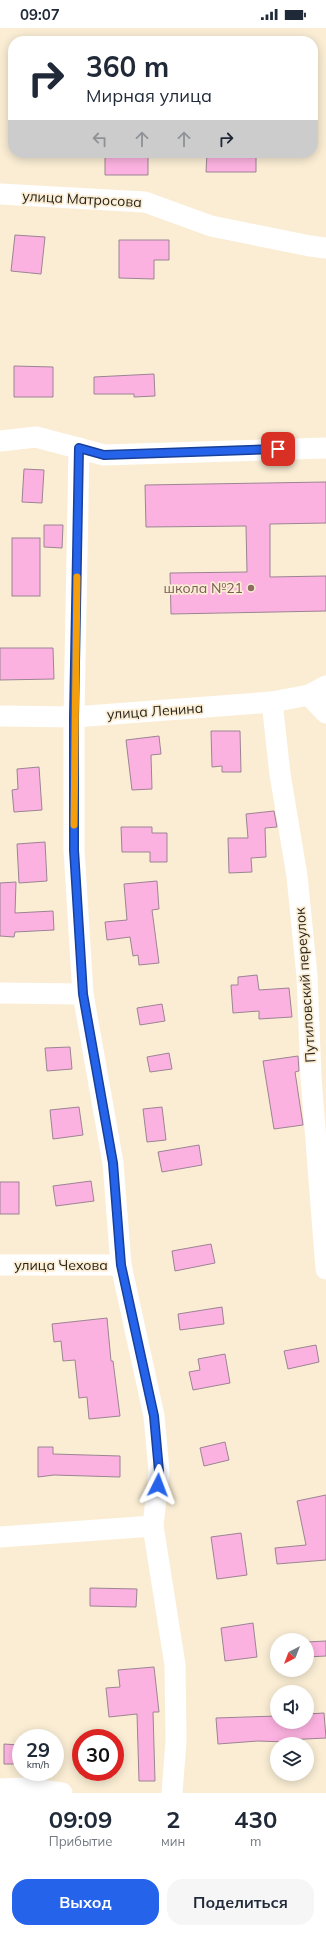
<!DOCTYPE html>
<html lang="ru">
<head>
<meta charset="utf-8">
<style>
  body { margin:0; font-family:Mulish,sans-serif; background:#f6f6f7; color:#1f2937; height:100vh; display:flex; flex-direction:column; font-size:15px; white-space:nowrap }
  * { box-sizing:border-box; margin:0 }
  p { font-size:13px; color:#747a83 }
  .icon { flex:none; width:22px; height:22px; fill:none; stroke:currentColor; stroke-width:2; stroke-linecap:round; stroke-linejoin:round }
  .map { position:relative; height:1765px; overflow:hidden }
  .side { display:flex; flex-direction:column; background:#fff; flex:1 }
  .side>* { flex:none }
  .hud { position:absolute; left:8px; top:8px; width:310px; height:122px; border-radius:16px; box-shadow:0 2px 10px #0003; background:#fff; color:#1f2937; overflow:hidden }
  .needle { width:26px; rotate:222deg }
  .tools { position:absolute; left:270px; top:1605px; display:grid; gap:8px }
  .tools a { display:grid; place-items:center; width:44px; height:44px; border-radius:50%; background:#fff; box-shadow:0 2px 10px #0003; font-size:20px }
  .speed { position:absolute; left:12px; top:1701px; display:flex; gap:8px; font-size:20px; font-weight:700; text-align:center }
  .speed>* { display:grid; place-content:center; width:52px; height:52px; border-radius:50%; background:#fff; box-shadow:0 2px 10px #0003; line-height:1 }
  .speed small { font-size:10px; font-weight:400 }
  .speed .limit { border:6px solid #d22; background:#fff; color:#111 }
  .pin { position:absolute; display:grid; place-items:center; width:34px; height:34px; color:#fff; margin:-17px; border-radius:8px; box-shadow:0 2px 6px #0006 }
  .me { position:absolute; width:44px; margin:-22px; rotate:3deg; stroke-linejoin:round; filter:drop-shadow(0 0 3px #0008) }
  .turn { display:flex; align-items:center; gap:14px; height:84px; padding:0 12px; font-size:18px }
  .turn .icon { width:52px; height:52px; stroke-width:2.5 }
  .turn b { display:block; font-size:28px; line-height:34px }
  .lanes { display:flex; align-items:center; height:38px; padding:0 12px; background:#0003; justify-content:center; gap:20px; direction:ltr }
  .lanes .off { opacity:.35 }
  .eta { display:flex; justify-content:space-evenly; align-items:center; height:68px; text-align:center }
  .eta b { font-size:24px; font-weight:700; line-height:28px }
  .primary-button { display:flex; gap:8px; margin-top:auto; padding:8px 12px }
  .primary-button a { flex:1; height:46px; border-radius:16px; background:#2563eb; color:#fff; font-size:16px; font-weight:700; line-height:46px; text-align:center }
  .primary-button a+a { background:#f6f6f7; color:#1f2937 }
  .status { display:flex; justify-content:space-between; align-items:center; height:28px; padding:0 20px; background:#fff; direction:ltr }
  .status svg { height:11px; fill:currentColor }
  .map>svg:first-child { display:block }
  .building { fill:#fcb2e0; stroke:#9c8493 }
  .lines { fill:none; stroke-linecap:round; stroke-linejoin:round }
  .minor { stroke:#fff; stroke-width:21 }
  .route-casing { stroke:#184099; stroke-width:10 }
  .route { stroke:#2563eb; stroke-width:7 }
  .slow { stroke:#f59e0b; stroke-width:7 }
  .education-dot { fill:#8d6e63; stroke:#faedd4; stroke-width:1.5 }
  .labels { text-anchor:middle; stroke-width:3.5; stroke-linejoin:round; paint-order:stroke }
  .street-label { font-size:14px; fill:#28231a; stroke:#faedd4 }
  .education-label { font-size:14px; fill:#785e54; stroke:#faedd4; text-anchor:end }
</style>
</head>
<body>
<div class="status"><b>09:07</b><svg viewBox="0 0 49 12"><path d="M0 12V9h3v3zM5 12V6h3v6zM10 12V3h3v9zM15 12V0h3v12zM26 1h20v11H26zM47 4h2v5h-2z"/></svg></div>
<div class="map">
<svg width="326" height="1765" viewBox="0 0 326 1765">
  <rect width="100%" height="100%" fill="#faedd4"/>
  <g class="building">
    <path d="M116,125h32v22h-43v-20h11z"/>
    <path d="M207,125h49v19h-50z"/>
    <path d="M15,207l30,2 -4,37 -30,-3z"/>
    <path d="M119,212h50v20h-15v19l-35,-1z"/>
    <path d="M14,338l39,1v30h-39z"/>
    <path d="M154,346l1,22 -21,1v-3h-40v-17z"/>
    <path d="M24,441l20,1 -2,33 -20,-1z"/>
    <path d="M326,454v41l-56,1v53l56,-1v35l-155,3 -1,-41 77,-1 -1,-46 -100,1 -1,-42z"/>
    <path d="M44,497h19l-1,23 -18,-1z"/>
    <rect x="12" y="510" width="28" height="58"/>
    <path d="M0,620h53l1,31 -54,1z"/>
    <path d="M211,703h29l1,41h-19v-6l-10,1z"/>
    <path d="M159,708l2,18 -10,1 1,34 -20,1 -6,-50z"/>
    <path d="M39,739l3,43 -28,2 -2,-22 6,-1 -1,-20z"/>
    <path d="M274,783l3,16 -12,1 1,29 -15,1 1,14 -23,1 -1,-35h20l-2,-24z"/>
    <path d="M121,799h31v6h15v29h-17v-10h-28z"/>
    <path d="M45,814l2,39 -28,2 -2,-39z"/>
    <path d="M157,853l2,28 -7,1 7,53 -20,2 -1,-10 -5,1 -3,-19 -23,3 -2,-18 22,-2 -3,-36z"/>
    <path d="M16,854l-1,31 38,-2 1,19 -39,2 -1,5 -14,-1v-53z"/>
    <path d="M257,947l2,15 30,-2 3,29 -33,2v-8l-26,2 -2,-28h7v-8z"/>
    <path d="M162,976l3,17 -25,4 -3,-17z"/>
    <path d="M70,1019l2,22 -25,2 -2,-23z"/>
    <path d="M169,1025l3,16 -22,3 -3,-15z"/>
    <path d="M298,1028l1,15 -4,1 8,53 -29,4 -11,-68z"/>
    <path d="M79,1079l4,28 -30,4 -3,-29z"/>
    <path d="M162,1079l4,33 -19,2 -4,-33z"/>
    <path d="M199,1117l3,20 -40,7 -4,-20z"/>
    <path d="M91,1153l3,20 -38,5 -3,-20z"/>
    <rect x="0" y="1154" width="19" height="32"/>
    <path d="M211,1216l4,19 -40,8 -3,-20z"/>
    <path d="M222,1279l2,17 -44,6 -2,-16z"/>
    <path d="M107,1290l4,43h2l7,55 -31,3 -2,-22 -8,1 -4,-38 -12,1 -2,-20 -7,1 -2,-18z"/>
    <path d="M316,1317l3,17 -31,7 -4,-18z"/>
    <path d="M225,1326l5,29 -37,7 -4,-18 11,-2 -2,-11z"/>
    <path d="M225,1414l4,18 -25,6 -4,-18z"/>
    <path d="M38,1419h15v7l67,2v21l-66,-2 -16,2z"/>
    <path d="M326,1467v65l-49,4 -2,-16 31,-3 -9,-44z"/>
    <path d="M241,1505l6,42 -30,4 -6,-42z"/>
    <path d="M90,1560l47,1 -1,18 -46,-1z"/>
    <path d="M253,1595l4,34 -32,4 -4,-33z"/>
    <path d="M326,1613v15l-19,1v-15z"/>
    <path d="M154,1639l5,45h-6l2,69h-16l-2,-67 -28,3 -3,-29 14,-1 -2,-17z"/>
    <path d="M324,1685l2,25 -40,2v2l-28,-1 -40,3 -2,-26 61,-2v6h30v-8z"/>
    <path d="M4,1716l15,1v19h-15z"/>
  </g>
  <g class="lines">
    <g class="minor">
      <path d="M0,166l145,8 66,24 99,20 16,2"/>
      <path d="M0,413l36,-4 68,18 222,-7"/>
      <path d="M79,420l-5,269v133l9,144 30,169 8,102 33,151 5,55 -6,55 22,139 1,76 -4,52"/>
      <path d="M309,667l17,18"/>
      <path d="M272,674l8,72 17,102 10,100 4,101 15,192"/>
      <path d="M0,688l74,1 198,-15 37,-7 17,-9"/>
      <path d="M0,965l83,1"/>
      <path d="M0,1237h121"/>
      <path d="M0,1509l153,-11"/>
      <path d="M0,1761l25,-1 37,5"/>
    </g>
  </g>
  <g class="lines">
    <defs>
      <path id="route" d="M158,1457l1,-14 -5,-55 -33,-151 -8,-102 -30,-169 -9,-144v-133l5,-269 25,7 174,-6"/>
    </defs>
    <use href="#route" class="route-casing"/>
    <use href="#route" class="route"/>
    <path class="slow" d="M74,797l3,-248"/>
  </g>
  <circle class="education-dot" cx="251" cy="560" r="4"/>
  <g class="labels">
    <g class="street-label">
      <text transform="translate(82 171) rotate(3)" y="5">улица Матросова</text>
      <text transform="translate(155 683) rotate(-4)" y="5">улица Ленина</text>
      <text transform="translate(305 957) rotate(-94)" y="5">Путиловский переулок</text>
      <text x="61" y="1242">улица Чехова</text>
    </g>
    <g class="education-label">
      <text x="243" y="565">школа №21</text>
    </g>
  </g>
</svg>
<div class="tools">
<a><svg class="needle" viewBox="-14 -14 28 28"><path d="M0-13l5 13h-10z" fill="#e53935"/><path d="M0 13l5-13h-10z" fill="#747a83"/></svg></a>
<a><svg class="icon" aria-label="sound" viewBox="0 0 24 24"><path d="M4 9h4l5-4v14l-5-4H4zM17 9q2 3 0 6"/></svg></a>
<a><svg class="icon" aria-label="layers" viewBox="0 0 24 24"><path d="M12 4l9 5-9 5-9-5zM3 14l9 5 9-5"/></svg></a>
</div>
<div class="speed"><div>29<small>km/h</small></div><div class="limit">30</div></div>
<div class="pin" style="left:278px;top:421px;background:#d93025"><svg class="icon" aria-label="arrive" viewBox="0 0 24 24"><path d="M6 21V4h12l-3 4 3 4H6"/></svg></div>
<svg class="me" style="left:158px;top:1457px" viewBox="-20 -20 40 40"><path d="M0-17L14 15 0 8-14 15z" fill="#2563eb" stroke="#fff" stroke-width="4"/></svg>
<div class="hud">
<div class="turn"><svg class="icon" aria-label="right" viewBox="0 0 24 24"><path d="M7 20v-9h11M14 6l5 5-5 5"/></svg><div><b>360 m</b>Мирная улица</div></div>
<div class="lanes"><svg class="icon off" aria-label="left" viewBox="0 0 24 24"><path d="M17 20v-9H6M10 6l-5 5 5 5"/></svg><svg class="icon off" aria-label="ahead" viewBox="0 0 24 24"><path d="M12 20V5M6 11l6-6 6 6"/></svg><svg class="icon off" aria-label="ahead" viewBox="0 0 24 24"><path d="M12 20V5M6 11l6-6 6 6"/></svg><svg class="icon" aria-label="right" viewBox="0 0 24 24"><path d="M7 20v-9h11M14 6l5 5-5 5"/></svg></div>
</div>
</div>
<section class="side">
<div class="eta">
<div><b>09:09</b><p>Прибытие</p></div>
<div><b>2</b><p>мин</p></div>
<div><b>430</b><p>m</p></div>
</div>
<div class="primary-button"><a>Выход</a><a>Поделиться</a></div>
</section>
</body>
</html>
